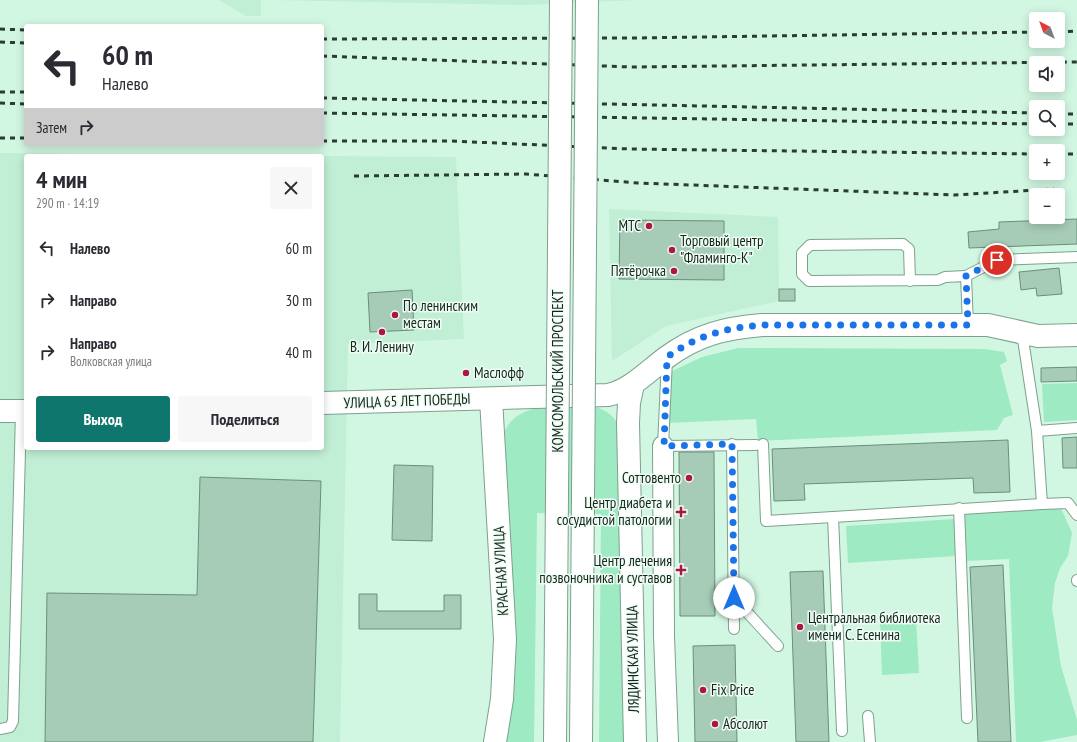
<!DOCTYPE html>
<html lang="ru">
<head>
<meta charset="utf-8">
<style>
  body { margin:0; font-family:"PT Sans Narrow",sans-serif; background:#f7f7f7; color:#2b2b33; height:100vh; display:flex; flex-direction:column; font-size:15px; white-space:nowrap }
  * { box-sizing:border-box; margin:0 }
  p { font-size:13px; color:#7c7c81 }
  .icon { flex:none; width:22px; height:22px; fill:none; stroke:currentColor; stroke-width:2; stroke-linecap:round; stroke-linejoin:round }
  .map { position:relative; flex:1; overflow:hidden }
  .sheet { position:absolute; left:24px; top:154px; width:300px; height:296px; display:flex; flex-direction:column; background:#fff; border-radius:4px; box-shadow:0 2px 10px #0003 }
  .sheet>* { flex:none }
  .top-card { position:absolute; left:24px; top:24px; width:300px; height:122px; border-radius:4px; box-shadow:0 2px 10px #0003; background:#fff; color:#2b2b33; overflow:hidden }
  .needle { width:26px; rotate:319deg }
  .tools { position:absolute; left:1029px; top:12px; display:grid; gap:8px }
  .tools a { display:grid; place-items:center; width:36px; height:36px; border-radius:4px; background:#fff; box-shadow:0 2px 10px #0003; font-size:20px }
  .pin { position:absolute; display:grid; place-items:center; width:34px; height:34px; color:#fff; margin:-17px; border:2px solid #fff; border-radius:50%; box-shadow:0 1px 4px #0007 }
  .me { position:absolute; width:44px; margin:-22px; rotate:0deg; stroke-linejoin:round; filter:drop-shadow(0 0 3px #0008) }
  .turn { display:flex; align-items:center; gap:14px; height:84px; padding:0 12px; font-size:18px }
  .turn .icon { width:52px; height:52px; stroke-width:2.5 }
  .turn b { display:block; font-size:28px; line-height:34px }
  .then { display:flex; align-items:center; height:38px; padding:0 12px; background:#0003; gap:8px; font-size:15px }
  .round { display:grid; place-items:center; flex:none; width:42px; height:42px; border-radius:4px; background:#f7f7f7 }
  .head { display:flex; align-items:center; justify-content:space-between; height:68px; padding:0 12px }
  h1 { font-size:24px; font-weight:600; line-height:30px }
  .button { display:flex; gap:8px; margin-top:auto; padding:8px 12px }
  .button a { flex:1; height:46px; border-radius:4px; background:#0f766e; color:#fff; font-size:16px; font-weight:600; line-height:46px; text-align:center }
  .button a+a { background:#f7f7f7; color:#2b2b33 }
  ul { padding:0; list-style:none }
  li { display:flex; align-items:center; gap:12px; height:52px; padding:0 12px }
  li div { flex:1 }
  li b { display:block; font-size:15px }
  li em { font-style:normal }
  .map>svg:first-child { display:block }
  .built { fill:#c0efd5 }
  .green { fill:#9eeac2 }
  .building { fill:#a6cbb6; stroke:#6b8e7b }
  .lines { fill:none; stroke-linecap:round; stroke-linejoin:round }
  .lane-casing { stroke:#7da18d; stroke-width:12 }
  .street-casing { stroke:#7da18d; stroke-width:22 }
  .secondary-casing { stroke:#7da18d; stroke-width:24 }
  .lane { stroke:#fff; stroke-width:10 }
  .street { stroke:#fff; stroke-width:20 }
  .secondary { stroke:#fff; stroke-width:22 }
  .rail { stroke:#2b3c32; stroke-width:3; stroke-dasharray:5 5; stroke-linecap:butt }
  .secondary-bridge-casing { stroke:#7da18d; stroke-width:24; stroke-linecap:butt }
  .secondary-bridge { stroke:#fff; stroke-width:22 }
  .route { stroke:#1a73e8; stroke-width:7; stroke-dasharray:0 12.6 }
  .poi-dot { fill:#ab1644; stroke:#effef5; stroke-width:1.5 }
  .labels { text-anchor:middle; stroke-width:3; stroke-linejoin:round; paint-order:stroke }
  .poi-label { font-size:15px; fill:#17251d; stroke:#effef5; text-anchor:start }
  .street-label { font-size:15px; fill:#17251d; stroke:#effef5 }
</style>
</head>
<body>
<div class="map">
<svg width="1077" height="742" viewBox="0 0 1077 742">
  <rect width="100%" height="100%" fill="#d1f7e2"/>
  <g class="built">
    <path d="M219,0h42v16h-15z"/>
    <path d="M270,0h368l-112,5z"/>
    <path d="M0,153l309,3h-283v292h296v-292l134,1 8,182 -116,5 -8,398h-340z"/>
    <path d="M609,209l169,8 1,84 -113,25 -54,35z"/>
  </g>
  <g class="green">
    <path d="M738,348l247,1 19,3 3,9 -7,4 13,50 -9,3 -7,12 -239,11 -2,-22 -89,4 1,-50 34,-16z"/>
    <path d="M1077,383v37l-33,2 -2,-38z"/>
    <path d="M548,406c24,0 56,-7 70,18l8,318h-27l2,-228 -64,-1 -3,229h-30l-1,-305c5,-22 25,-28 45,-31z"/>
    <path d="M1060,506l12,27 -4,23 -8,12 -5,15 -3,25 9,58 16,54v15l-37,7h-24l-7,-183 -44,2 -1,-49z"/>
    <path d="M954,519l2,37 -108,7 -2,-37z"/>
    <path d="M916,619l3,54 -37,2 -2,-55z"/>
  </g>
  <g class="building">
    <path d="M1077,219v25l-108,4 -1,-16 31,-3v-7z"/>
    <path d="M620,220l104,1v59l-105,-1z"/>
    <path d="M1059,268l3,26 -25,2 -1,-8 -15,2 -2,-18z"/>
    <rect x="779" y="289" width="16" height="12"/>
    <path d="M412,290l2,40 -44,2 -2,-39z"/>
    <path d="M1077,367v14l-36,1v-14z"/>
    <path d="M1077,437v31h-14l-1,-30z"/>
    <path d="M1008,440l2,52 -36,1 -1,-15 -169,6 1,16 -31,1 -2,-52z"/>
    <path d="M679,452h35l1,164h-35z"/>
    <path d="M394,465l39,1 -1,75 -40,-1z"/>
    <path d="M200,477l121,4 -8,261h-268l2,-149 150,2z"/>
    <path d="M1003,565l8,177h-33l-8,-175z"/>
    <path d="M823,571l6,171h-33l-6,-170z"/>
    <path d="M359,594h18v17h67v-16h17v34h-102z"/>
    <path d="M735,645l2,97h-42l-2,-96z"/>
  </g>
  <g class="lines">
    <defs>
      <g id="lane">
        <path d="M966,276l31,-16 80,-3"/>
        <path d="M910,281l-1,-32 -6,-5 -93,1 -8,8v21l7,7 129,-1 7,-3 21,-1 2,49"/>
        <path d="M1022,333l15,98 5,73 26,-1 9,12"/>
        <path d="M667,359l-4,87 93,-1"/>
        <path d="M1037,431l40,-3"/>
        <path d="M732,444l2,185"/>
        <path d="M763,444l3,77 67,-4"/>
        <path d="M959,508l8,210"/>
        <path d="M1077,580v1"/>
        <path d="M734,598l44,48"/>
        <path d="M868,716l2,26"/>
        <path d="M0,729l10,-2 3,-6 8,-309"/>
        <path d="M842,731l-9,-214 209,-13"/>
      </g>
      <path id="street" d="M663,446l1,190 4,106"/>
      <g id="secondary">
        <path d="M633,384l-4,19 -1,20 7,319"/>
        <path d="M491,399l14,240 -3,60 -7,43"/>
        <path d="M322,403l286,-8c23,-5 40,-24 59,-38 30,-22 58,-29 95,-32h226l50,11 39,-1"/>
        <path d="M0,411h26"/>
      </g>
    </defs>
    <use href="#lane" class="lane-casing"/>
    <use href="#street" class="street-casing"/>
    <use href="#secondary" class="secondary-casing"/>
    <use href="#lane" class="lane"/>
    <use href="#street" class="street"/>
    <use href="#secondary" class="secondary"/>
    <g class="rail">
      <path d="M0,29l26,1"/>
      <path d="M1058,32l19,-1"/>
      <path d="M322,39l312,-1 402,-6"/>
      <path d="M0,42l26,1"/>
      <path d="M322,56l310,11 445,-5"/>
      <path d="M0,92h26"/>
      <path d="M322,98l714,15"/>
      <path d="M0,103l26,1"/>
      <path d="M322,113l714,11"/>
      <path d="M1058,114h19"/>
      <path d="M1058,124h19"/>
      <path d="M0,138h26"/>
      <path d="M322,141h129l179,8 406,5"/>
      <path d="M1058,154h19"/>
      <path d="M354,176l172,-2 112,9 316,12 100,-6"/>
    </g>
    <defs>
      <g id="secondary-bridge">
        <path d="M555,742l6,-742"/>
        <path d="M581,742l6,-742"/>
      </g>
    </defs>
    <use href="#secondary-bridge" class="secondary-bridge-casing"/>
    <use href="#secondary-bridge" class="secondary-bridge"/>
  </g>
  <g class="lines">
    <path class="route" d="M734,598l-2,-154 -68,2 3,-89c31,-22 58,-29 95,-32h206l-2,-49 31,-16"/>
  </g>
  <g class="poi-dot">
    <circle cx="649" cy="226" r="4"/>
    <circle cx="672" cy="250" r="4"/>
    <circle cx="674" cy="271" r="4"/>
    <circle cx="395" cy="315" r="4"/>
    <circle cx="382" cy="332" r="4"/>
    <circle cx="466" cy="373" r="4"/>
    <circle cx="689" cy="478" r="4"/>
    <path d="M679 506h4v4h4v4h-4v4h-4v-4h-4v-4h4z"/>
    <path d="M679 564h4v4h4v4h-4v4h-4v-4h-4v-4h4z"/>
    <circle cx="800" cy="627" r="4"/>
    <circle cx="703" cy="690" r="4"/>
    <circle cx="715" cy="724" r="4"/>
  </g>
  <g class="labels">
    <g class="poi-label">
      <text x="641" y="231" text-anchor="end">МТС</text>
      <text x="680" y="246">Торговый центр<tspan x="680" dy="17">"Фламинго-К"</tspan></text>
      <text x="666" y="276" text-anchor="end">Пятёрочка</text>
      <text x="403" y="311">По ленинским<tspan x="403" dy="17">местам</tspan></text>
      <text x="382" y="352" text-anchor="middle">В. И. Ленину</text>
      <text x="474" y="378">Маслофф</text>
      <text x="681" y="483" text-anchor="end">Соттовенто</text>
      <text x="672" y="508" text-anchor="end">Центр диабета и<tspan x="672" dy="17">сосудистой патологии</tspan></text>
      <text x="672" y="566" text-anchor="end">Центр лечения<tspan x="672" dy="17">позвоночника и суставов</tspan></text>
      <text x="808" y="623">Центральная библиотека<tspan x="808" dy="17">имени С. Есенина</tspan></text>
      <text x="711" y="695">Fix Price</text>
      <text x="723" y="729">Абсолют</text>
    </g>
    <g class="street-label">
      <text transform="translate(558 371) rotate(-90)" y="5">КОМСОМОЛЬСКИЙ ПРОСПЕКТ</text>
      <text transform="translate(407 401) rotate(-2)" y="5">УЛИЦА 65 ЛЕТ ПОБЕДЫ</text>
      <text transform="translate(501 571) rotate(-93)" y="5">КРАСНАЯ УЛИЦА</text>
      <text transform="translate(633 659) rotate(-91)" y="5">ЛЯДИНСКАЯ УЛИЦА</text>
    </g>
  </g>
</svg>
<div class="tools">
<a><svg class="needle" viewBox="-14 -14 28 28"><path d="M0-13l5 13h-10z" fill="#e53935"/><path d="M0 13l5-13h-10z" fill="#7c7c81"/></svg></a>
<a><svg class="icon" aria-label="sound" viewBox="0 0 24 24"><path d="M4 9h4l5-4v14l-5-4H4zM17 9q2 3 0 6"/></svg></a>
<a><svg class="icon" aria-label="search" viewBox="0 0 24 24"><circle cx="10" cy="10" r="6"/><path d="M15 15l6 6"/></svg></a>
<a>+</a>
<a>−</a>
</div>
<div class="pin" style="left:997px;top:260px;background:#d93025"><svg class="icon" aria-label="arrive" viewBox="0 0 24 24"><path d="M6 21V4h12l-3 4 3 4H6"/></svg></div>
<svg class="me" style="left:734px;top:598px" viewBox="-20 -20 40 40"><circle r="19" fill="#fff"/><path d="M0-13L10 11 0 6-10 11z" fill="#1a73e8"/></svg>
<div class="top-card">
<div class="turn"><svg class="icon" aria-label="left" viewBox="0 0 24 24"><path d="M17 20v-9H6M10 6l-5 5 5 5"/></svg><div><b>60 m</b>Налево</div></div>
<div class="then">Затем<svg class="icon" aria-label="right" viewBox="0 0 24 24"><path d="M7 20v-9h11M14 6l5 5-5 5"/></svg></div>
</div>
<section class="sheet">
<div class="head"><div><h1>4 мин</h1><p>290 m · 14:19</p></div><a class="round"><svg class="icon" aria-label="close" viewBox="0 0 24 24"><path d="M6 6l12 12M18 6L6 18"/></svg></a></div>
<ul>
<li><svg class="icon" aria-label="left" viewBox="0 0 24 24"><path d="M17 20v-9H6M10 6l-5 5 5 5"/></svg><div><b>Налево</b></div><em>60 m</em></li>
<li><svg class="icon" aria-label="right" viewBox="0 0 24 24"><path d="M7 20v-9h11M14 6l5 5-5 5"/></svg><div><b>Направо</b></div><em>30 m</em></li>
<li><svg class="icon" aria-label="right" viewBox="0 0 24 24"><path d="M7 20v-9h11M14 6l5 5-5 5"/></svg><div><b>Направо</b><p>Волковская улица</p></div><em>40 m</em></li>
</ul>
<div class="button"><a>Выход</a><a>Поделиться</a></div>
</section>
</div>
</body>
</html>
